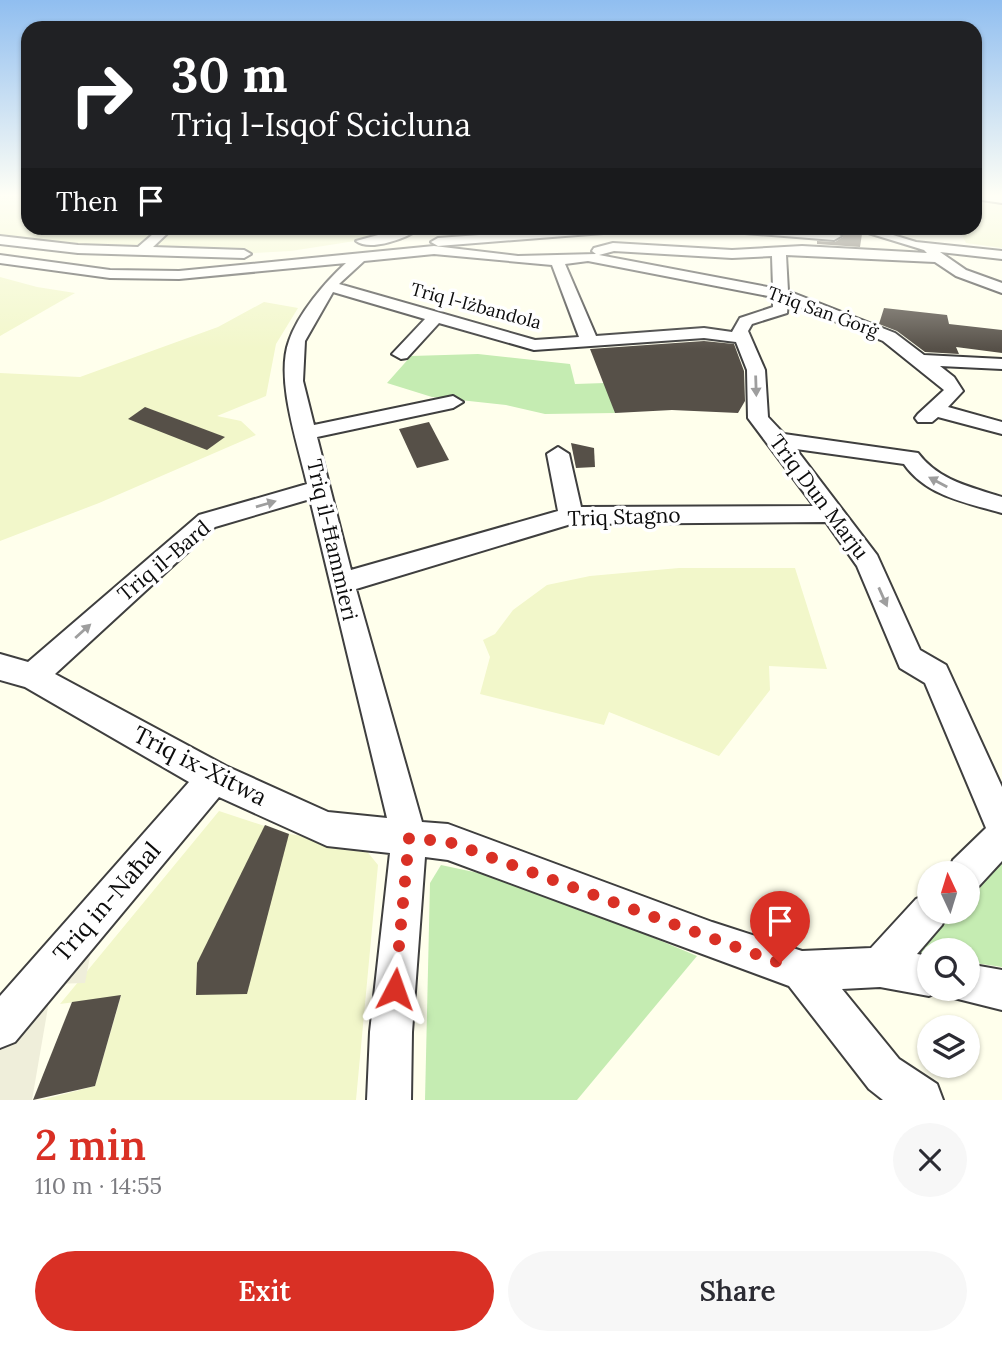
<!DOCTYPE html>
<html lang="en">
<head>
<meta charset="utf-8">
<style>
  body { margin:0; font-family:Lora,serif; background:#f7f7f7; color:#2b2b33; height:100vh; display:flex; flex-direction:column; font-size:26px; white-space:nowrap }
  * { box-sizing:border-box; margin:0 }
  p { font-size:23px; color:#7c7c81 }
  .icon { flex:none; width:38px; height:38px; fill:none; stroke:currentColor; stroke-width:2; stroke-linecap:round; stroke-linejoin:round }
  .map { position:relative; height:1100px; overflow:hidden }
  .drawer { display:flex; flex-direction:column; background:#fff; flex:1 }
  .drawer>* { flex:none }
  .guide { position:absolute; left:21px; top:21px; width:961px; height:214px; border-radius:21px; box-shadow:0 2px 5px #0004; background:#202124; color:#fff; overflow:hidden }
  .needle { width:46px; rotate:356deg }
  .controls { position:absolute; left:917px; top:861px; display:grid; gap:14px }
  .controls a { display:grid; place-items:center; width:63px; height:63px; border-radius:50%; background:#fff; box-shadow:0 2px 5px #0004; font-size:35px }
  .pin { position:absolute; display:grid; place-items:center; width:60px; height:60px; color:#fff; margin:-72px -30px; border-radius:50% 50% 50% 0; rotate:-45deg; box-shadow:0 0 7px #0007 }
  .pin .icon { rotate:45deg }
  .me { position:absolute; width:77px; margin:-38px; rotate:4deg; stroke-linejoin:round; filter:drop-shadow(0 0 5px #0008) }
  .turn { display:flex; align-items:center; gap:24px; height:147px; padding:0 35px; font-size:32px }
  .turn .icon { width:91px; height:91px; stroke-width:2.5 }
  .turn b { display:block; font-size:49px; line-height:60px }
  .then { display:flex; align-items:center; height:66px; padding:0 35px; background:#0003; gap:14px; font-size:26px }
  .round { display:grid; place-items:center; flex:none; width:74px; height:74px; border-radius:37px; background:#f7f7f7 }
  .head { display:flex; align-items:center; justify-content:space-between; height:119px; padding:0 35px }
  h1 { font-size:42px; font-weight:600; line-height:52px; color:#d93025 }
  .cta { display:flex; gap:14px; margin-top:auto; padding:14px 35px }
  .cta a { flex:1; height:80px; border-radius:42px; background:#d93025; color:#fff; font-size:28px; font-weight:600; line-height:80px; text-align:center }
  .cta a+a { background:#f7f7f7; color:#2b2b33 }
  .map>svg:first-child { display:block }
  .farmland { fill:#f2f7ca }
  .green { fill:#c5ecb2 }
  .plaza { fill:#efeeda }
  .building { fill:#565048 }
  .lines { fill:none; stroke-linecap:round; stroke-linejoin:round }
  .minor-casing { stroke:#3f3f3f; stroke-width:4 }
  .minor { fill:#fff; fill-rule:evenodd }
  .oneway { fill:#9e9e9e }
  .route { stroke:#d93025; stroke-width:12; stroke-dasharray:0 21.6 }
  .labels { text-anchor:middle; stroke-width:7; stroke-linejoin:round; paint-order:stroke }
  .far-street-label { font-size:18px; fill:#0c0c0c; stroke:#fff }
  .street-label { font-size:21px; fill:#0c0c0c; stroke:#fff }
  .near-street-label { font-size:24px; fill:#0c0c0c; stroke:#fff }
</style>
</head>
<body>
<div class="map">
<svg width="1002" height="1100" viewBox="0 0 1002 1100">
  <rect width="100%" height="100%" fill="#ffffec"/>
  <g class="farmland">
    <path d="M0,195h28v33h379l-20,8 -96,15 -74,4 -130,-7 -87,-10z"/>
    <path d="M975,199l27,2v47l-36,-5 -7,-14 -14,-1h30z"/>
    <path d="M0,277l37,10 38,6 -75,43z"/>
    <path d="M264,302l34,6 -22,36 -10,52 -49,20 24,5 15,14 -157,68 -99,38v-168l80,4 138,-50z"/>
    <path d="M679,568h116l32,101 -58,-3 1,24 -51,66 -110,-44 -5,13 -124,-31 10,-37 -7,-17 12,-6 18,-24 34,-25 43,-9z"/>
    <path d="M219,811l70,23 72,10 17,21 -22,235h-315l54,-14 26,-90 -61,8z"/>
  </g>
  <g class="green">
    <path d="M478,354l92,10 5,20 30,-1 10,30 -70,1 -39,-9 -74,-8 -45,-14 24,-27z"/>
    <path d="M1002,859v108l-34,-5v-12h-39v5l-21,-3 41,-40h19v-19z"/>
    <path d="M441,865l80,17 176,74 -120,144h-152l5,-217z"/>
  </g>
  <path class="plaza" d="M103,887l-18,96 -33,1 -20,116h-32v-91z"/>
  <g class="building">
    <path d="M817,228h32l13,6 -2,13 -43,-3v-3l18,1 8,-5 -8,-7z"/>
    <path d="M884,308l63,7 2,9 53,6v23l-46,-6 3,7 -34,-2 -28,-21 -18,-7z"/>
    <path d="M704,341l30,3 10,27 1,30 -7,12 -66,-3 -57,3 -25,-64z"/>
    <path d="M145,407l80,30 -18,13 -79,-31z"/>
    <path d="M429,422l20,38 -32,8 -18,-39z"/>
    <path d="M571,443l23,5 1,19 -19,1z"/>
    <path d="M265,825l24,9 -42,160 -51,1 1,-32z"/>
    <path d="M121,995l-26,91 -62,14 39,-98z"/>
  </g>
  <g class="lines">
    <defs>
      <g id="minor">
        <path d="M975,195h27v8l-27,-4z"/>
        <path d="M160,228h13l-20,19 91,3 7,4 -7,4 -166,-5 -78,-9v-8l78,9 60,2z"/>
        <path d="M404,228h16c-12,10 -50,24 -64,13z"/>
        <path d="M573,228h49l-6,4 -178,14 -7,-4 7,-4z"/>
        <path d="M726,228l108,4 7,4 -7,4 -102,-8z"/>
        <path d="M852,228h18l46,14 86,9v8l-62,-7 26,18 36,13v10l-46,-17 -21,-14 -149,-7 2,36 107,42 29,22 78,4v10l-62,-3 14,11 9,14 -15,16 54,15v12l-64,-17 -6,5h-14l-3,-4 3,-4 26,-24 -61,-49 -95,-39 -1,11 -35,11 -4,7 17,39 3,47 16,17 134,19c21,28 53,34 84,44v16c-35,-10 -76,-17 -98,-49l-108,-15 81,106 43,95 26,15 56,122v74l-23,25 -11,4v-17h-20l5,-13 33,-32 -61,-145 -25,-15 -43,-102 -31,-44 -255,2 -215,65 66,233 26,2 264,98 90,29 69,-3 45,-49 13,-6v19h19l-6,13 -25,29 12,2v33l14,1 -14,6 -49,-9 -38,2 57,70 38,25 6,16h-60l-14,-11 -80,-103 -341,-126 -23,-3 -13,175 -1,68h-44l3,-68 20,-179 -63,-7 -108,-49 -204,245 -15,6v-52l189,-214 -164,-95 -25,-7v-26l28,8 171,-147 108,-31c-9,-40 -32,-105 -18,-143 9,-27 36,-59 57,-78l-167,16 -69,-1 -110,-15v-8l110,15 69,1 255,-25 84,10 78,-2 -4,-3 2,-3 19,-5 119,7 70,-4 125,7 -3,-3zM614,251l118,7 40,-2 1,32 -174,-33zM434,254l118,11 27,72 -44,3 -196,-56 25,-23zM588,261l185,36v10l-33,11 -8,14 -28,-4 -108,8 -31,-72zM333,292l92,27 -33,35 9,5 6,-1 32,-35 95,27 170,-12 32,4 11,28 1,48 66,88 -233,1 -12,-53 -11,-7 -11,7 11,57 -207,59 -34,-133 136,-29 10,-6 -10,-6 -139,29 -11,-44 2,-40zM310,499l77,319 -59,-6 -102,-46 -171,-92 160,-147z"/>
        <path d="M968,964l34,6v40l-48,-12 -4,-9h18z"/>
      </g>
    </defs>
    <use href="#minor" class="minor-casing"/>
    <use href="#minor" class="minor"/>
  </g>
  <defs><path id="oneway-solid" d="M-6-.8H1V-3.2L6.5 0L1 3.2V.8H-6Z" transform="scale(1.75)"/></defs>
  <g class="oneway">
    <use href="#oneway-solid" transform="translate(756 386) rotate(88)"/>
    <use href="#oneway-solid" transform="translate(938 482) rotate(-152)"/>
    <use href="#oneway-solid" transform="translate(266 504) rotate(-16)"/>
    <use href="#oneway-solid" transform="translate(883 597) rotate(66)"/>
    <use href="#oneway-solid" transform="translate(83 631) rotate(-42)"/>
  </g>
  <linearGradient id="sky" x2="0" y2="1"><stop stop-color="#90bef0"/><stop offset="0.56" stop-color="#fffff6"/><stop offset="1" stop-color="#fffff6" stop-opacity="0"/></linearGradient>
  <rect width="1002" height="349" fill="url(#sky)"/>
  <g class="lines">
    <path class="route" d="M395,989l14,-151 40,4 331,121"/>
  </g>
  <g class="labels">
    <g class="far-street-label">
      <text transform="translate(476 306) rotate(15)" y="6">Triq l-Iżbandola</text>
      <text transform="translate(823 312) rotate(20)" y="6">Triq San Ġorġ</text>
    </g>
    <g class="street-label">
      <text transform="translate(819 497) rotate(53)" y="7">Triq Dun Marju</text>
      <text transform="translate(624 517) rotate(-2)" y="7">Triq Stagno</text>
      <text transform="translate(332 540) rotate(77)" y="7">Triq il-Ħammieri</text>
      <text transform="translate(164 561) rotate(-40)" y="7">Triq il-Bard</text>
    </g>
    <g class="near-street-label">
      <text transform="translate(200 766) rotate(27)" y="8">Triq ix-Xitwa</text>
      <text transform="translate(107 902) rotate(-49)" y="8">Triq in-Naħal</text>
    </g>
  </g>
</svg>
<div class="controls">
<a><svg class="needle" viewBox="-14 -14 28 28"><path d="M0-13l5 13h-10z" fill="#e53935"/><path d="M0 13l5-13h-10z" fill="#7c7c81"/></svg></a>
<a><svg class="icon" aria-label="search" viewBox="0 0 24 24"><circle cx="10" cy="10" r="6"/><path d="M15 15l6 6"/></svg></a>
<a><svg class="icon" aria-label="layers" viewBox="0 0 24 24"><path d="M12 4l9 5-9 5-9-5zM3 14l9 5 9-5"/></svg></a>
</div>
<div class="pin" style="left:780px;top:963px;background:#d93025"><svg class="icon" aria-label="arrive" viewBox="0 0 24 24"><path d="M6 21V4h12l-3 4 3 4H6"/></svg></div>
<svg class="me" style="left:395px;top:989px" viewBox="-20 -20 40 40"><path d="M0-17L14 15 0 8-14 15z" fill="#d93025" stroke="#fff" stroke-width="4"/></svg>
<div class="guide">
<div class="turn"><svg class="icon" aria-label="right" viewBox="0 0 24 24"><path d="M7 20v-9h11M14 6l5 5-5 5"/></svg><div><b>30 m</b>Triq l-Isqof Scicluna</div></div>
<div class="then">Then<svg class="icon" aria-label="arrive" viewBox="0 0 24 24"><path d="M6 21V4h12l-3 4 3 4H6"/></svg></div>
</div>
</div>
<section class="drawer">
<div class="head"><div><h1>2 min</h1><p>110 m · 14:55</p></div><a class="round"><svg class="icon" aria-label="close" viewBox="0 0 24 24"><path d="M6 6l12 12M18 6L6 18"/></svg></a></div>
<div class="cta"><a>Exit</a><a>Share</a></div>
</section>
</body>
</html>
